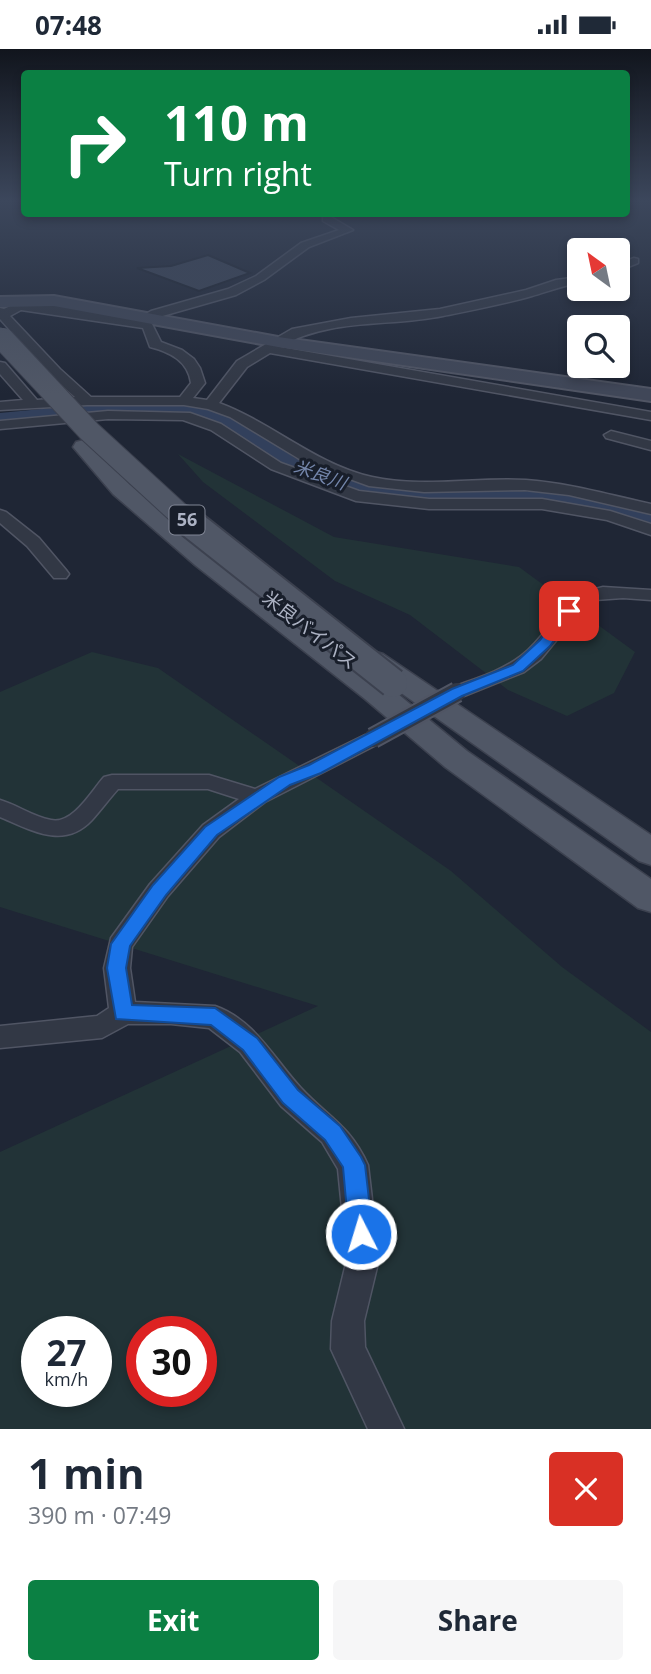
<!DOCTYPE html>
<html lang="en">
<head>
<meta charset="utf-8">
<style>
  body { margin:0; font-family:"Open Sans","Noto Sans JP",sans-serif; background:#f6f6f7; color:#1f2937; height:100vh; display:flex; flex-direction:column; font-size:26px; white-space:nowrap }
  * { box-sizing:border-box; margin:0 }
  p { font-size:23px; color:#747a83 }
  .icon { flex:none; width:38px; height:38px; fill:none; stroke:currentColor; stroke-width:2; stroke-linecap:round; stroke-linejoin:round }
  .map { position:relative; height:1380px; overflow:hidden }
  .details { display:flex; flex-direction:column; background:#fff; flex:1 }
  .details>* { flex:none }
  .guide { position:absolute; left:21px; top:21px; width:609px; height:147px; border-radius:7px; box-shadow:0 4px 10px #0003; background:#0b8043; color:#fff; overflow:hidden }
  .needle { width:46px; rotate:327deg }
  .tools { position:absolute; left:567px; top:189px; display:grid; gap:14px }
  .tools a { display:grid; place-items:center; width:63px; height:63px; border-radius:7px; background:#fff; box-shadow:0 4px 10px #0003; font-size:35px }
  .speed { position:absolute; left:21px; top:1267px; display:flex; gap:14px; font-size:35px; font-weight:700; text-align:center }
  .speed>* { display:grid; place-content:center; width:91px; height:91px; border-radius:50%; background:#fff; box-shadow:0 4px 10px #0003; line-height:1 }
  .speed small { font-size:18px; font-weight:400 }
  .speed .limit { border:10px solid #d22; background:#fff; color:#111 }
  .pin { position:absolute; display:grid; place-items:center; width:60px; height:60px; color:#fff; margin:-30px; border-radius:14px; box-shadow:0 4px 10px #0006 }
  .me { position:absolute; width:77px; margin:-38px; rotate:355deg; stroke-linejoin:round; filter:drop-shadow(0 0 5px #0008) }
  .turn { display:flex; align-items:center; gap:24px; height:147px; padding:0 28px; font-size:32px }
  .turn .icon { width:91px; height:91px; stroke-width:2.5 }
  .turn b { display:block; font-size:49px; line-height:60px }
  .round { display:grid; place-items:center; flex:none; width:74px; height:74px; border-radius:7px; background:#f6f6f7 }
  .summary { display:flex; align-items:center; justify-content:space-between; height:119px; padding:0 28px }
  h1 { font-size:42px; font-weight:700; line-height:52px }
  .button { display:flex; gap:14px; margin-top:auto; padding:14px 28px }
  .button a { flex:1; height:80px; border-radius:7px; background:#0b8043; color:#fff; font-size:28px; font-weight:700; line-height:80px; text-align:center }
  .button a+a { background:#f6f6f7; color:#1f2937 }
  .status { display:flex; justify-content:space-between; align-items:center; height:49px; padding:0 35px; background:#fff; direction:ltr }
  .status svg { height:19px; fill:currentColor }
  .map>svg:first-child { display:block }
  .green { fill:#223337; fill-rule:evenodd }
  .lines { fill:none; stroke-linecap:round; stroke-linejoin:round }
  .river { fill:#32405c; fill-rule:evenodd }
  .building { fill:#3d4658; stroke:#1a202c; stroke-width:2 }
  .street-casing { stroke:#505564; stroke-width:3 }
  .secondary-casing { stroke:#505564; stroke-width:4 }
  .primary-casing { stroke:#3c414f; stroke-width:3 }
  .street { fill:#323845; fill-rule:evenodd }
  .secondary { fill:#404758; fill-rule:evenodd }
  .primary { fill:#505766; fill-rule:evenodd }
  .street-bridge-casing { stroke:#505564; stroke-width:22; stroke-linecap:butt }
  .primary-bridge-far2-casing { stroke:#3c414f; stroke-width:18; stroke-linecap:butt }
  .primary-bridge-far1-casing { stroke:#3c414f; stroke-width:24; stroke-linecap:butt }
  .primary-bridge-casing { stroke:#3c414f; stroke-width:32; stroke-linecap:butt }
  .street-bridge { stroke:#323845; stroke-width:18 }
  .primary-bridge-far2 { stroke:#505766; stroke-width:17 }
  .primary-bridge-far1 { stroke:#505766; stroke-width:22 }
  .primary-bridge { stroke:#505766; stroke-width:28 }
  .route { fill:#1a73e8; stroke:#114b97; stroke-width:2 }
  .labels { text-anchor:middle; stroke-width:6; stroke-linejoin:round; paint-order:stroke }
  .far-water-label { font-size:18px; font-style:italic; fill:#7486ab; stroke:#181e2a }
  .shield { fill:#181e2a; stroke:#808695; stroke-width:2 }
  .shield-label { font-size:18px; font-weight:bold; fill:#acb2c3 }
  .street-label { font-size:19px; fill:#acb2c3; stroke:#181e2a }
</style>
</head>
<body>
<div class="status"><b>07:48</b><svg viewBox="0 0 49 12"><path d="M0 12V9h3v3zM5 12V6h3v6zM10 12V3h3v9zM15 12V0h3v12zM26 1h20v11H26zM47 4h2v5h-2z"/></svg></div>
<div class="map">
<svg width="651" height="1380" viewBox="0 0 651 1380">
  <rect width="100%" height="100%" fill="#1f2635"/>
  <g class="green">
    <path d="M178,405l156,83 185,30 116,85 -21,41 -47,23 -59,-26 -98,-75 -75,-34 -132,-99z"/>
    <path d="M92,603l66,16 293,203 111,96 89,65v397h-651v-277l318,-146 -318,-99v-215zM37,1283h59v59h-59zM142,1283h59v59h-59z"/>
  </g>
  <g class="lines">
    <path class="river" d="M135,351l53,3 31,7 18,9 58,39 67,24 44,7 148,3 97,22v15c-38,-9 -75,-21 -114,-24 -57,-4 -114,4 -170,-7 -34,-7 -70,-18 -99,-37 -21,-12 -39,-32 -62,-40 -55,-21 -148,-2 -206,4v-12z"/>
  </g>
  <path class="building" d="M208,206l42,18 -51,18 -62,-23 34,-2z"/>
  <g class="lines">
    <defs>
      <g id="street">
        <path d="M323,168h8l22,13 -44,17 -45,33 -28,15 -77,22 -8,5 10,20 21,8 12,9 6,9 5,15 -12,15 14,2 30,-39 55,-32 59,-11 89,-9 86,-19 30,-10 23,-3v6c-17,3 -30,8 -47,13 -28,8 -60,14 -89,20 -54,11 -115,2 -163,31l371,65v8l-381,-67 -23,14 -28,36c54,20 96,61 153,74 51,11 103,0 154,3 42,3 84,15 125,24v10l-82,-19 -44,-5 -101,2 -55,-6 -63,-23 -76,-46 -22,-8 -24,-4h-97l-87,5v-8l23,-2 -23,-26v-12l5,1 32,37 38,-3 -25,-22 -50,-56v-11l4,1 15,-7 22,1 96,16 14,-8 77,-22 28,-13 45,-33 38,-13 -16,-9zM21,261l122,18 7,19c20,5 38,14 41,36l-11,14h-89l-31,-28 -50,-53z"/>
        <path d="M634,209l4,1v4l-20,8v-7z"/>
        <path d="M108,362l82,2 31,11 60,39 78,28 70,8h113l68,12 41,13v11l-44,-15 -65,-11h-113l-73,-8 -85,-32 -60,-39 -28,-10 -75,-1 -108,10v-8z"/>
        <path d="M611,382l40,10v9l-45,-12 -2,-3z"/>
        <path d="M0,461l6,2 33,26 27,32 3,4 -3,4h-12l-27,-32 -27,-23z"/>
        <path d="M603,538l48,3v10l-28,-2 -28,2 -17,14 -37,45 -17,13 -60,24h-14l-3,-4 3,-4c24,-9 50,-16 71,-32 34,-26 34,-59 82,-69z"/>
        <path d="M373,682l7,2 3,5 -3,5 -115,59 -46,35 -51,59 -36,51 -2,21 5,34 80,4c40,14 59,53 86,82 27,29 49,37 67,77l11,94 -15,62 1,26 39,82h-36l-37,-80 1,-28 15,-62 -9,-90 -16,-27 -41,-36 -41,-54 -31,-24 -38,-4h-43l-26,14 -102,10v-22l97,-10 12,-8 -5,-40 7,-30 39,-54 53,-59 36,-26 -31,-10h-90c-9,10 -17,21 -26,31 -28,30 -61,10 -92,-3v-17c17,5 34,17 51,20 22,5 41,-30 53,-43l8,-2h97l46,14z"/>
      </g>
      <path id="secondary" d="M54,247l224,41 373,52v12l-373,-54 -224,-41 -54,1v-10z"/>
      <g id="primary">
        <path d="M84,391l8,2 37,42 84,69 174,132 80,66 184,128v33l-13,-4 -193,-141 -80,-68 -170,-134 -82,-71 -40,-47 3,-5z"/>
        <path d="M373,602l10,3 268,181v30l-12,-4 -276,-195 -5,-6 5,-6z"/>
      </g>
    </defs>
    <use href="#street" class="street-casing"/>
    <use href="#secondary" class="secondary-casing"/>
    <use href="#primary" class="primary-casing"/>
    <use href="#street" class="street"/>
    <use href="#secondary" class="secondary"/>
    <use href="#primary" class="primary"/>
    <defs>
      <path id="street-bridge" d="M373,689l84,-46"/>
      <path id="primary-bridge-far2" d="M0,287l4,5"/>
      <path id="primary-bridge-far1" d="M3,290l86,92 97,89"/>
      <path id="primary-bridge" d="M184,469l209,165"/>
    </defs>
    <use href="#street-bridge" class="street-bridge-casing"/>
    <use href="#primary-bridge-far2" class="primary-bridge-far2-casing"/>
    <use href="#primary-bridge-far1" class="primary-bridge-far1-casing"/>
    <use href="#primary-bridge" class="primary-bridge-casing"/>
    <use href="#street-bridge" class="street-bridge"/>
    <use href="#primary-bridge-far2" class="primary-bridge-far2"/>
    <use href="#primary-bridge-far1" class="primary-bridge-far1"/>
    <use href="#primary-bridge" class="primary-bridge"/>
  </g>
  <linearGradient id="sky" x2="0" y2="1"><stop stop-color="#11151d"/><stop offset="0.44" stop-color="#3c475c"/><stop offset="1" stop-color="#3c475c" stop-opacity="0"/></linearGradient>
  <rect width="651" height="345" fill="url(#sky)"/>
  <path class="route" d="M569,558l4,1v6l-23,32 -27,25 -61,25 -141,77 -31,12 -73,50 -51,60 -36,51 -4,22 6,37 83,3 42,30 41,52 42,36 21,31 4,8 8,69 -3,8 -9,3 -8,-3 -4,-8 -6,-67 -18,-27 -42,-37 -40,-53 -32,-25 -95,-6 -9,-51 4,-24 42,-59 52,-58 74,-50 30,-12 143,-76 61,-24 27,-25 24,-32z"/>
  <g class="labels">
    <g class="far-water-label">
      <text transform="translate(320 426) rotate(20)" y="6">米良川</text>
    </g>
    <rect class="shield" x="169.5" y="456.5" width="35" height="29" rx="5"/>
    <g class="shield-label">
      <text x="187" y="477">56</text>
    </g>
    <g class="street-label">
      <text transform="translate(310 581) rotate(38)" y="7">米良バイパス</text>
    </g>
  </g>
</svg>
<div class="tools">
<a><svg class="needle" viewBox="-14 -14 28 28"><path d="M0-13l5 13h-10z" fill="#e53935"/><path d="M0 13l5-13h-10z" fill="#747a83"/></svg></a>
<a><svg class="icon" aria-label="search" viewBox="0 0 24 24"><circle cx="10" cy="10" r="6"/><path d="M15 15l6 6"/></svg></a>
</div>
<div class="speed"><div>27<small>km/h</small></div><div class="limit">30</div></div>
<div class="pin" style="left:569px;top:562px;background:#d93025"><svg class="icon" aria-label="arrive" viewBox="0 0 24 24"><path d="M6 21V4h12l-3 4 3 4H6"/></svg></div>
<svg class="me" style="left:361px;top:1185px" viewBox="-20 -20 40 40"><circle r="17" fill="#1a73e8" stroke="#fff" stroke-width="3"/><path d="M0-11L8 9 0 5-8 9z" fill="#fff"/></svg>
<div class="guide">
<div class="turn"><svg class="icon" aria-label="right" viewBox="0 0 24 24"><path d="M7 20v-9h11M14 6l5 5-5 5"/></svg><div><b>110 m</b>Turn right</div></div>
</div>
</div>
<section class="details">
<div class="summary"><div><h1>1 min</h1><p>390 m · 07:49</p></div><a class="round" style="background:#d93025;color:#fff"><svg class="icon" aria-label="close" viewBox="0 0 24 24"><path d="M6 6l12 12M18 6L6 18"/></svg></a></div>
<div class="button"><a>Exit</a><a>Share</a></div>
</section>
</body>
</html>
